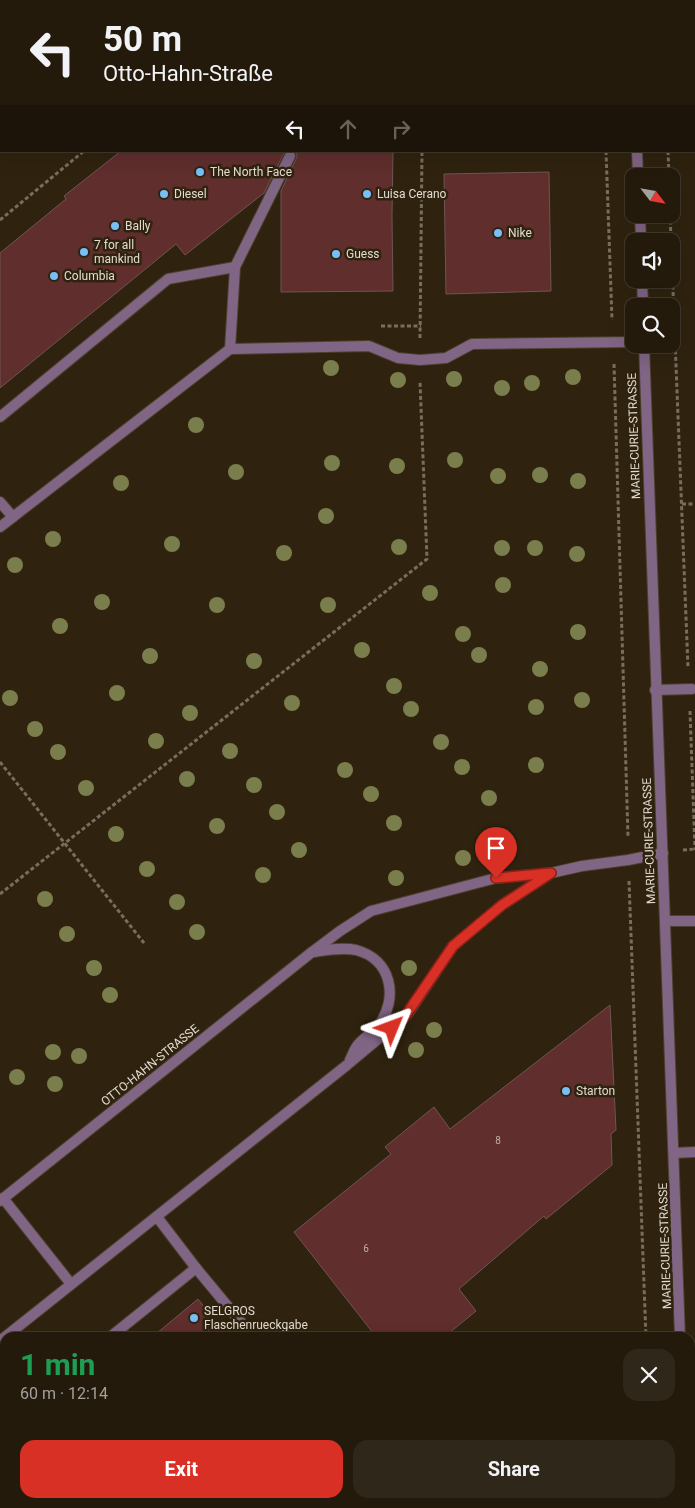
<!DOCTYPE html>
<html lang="en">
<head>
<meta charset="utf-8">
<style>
  body { margin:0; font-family:Roboto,sans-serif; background:#2f2719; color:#f1f3f6; height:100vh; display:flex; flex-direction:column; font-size:19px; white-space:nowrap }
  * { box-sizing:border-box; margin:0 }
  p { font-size:16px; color:#a3a19d }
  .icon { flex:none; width:28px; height:28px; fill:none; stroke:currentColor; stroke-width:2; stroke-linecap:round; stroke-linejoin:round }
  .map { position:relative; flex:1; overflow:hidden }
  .drawer { position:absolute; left:0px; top:1332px; width:695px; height:176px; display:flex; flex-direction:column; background:#231a0b; border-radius:15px 15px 0 0; box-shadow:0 5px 20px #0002,0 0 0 1px #40382c }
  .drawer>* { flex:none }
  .top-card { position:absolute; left:0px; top:0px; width:695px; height:152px; box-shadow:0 5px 20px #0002,0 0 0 1px #40382c; background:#231a0b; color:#f1f3f6; overflow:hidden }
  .needle { width:32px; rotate:121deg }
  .controls { position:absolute; left:625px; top:168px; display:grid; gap:10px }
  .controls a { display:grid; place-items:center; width:55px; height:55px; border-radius:10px; background:#231a0b; box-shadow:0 5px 20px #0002,0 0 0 1px #40382c; font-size:25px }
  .pin { position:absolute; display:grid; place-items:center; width:42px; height:42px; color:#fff; margin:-51px -21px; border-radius:50% 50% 50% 0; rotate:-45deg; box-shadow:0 0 5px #0007 }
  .pin .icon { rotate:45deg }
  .me { position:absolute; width:55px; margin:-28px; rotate:46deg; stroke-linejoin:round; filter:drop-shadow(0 0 4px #0008) }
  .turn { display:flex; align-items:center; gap:18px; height:105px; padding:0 20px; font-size:22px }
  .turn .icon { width:65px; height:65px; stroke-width:2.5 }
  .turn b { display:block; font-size:35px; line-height:42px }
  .lanes { display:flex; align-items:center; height:48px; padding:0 20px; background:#0003; justify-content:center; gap:25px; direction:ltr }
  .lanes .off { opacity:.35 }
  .round { display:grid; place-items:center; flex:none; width:52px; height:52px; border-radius:15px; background:#2f2719 }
  .head { display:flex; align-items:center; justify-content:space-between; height:85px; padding:0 20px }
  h1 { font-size:30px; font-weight:700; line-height:38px; color:#1e9e55 }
  .primary-button { display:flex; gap:10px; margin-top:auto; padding:10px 20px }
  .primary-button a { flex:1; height:58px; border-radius:15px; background:#d93025; color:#fff; font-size:20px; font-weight:700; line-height:58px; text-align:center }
  .primary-button a+a { background:#2f2719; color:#f1f3f6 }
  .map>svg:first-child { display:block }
  .building { fill:#5f2e2d; stroke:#705554 }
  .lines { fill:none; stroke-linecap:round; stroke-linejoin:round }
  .service-casing { stroke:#4c402e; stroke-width:12 }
  .minor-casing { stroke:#4c402e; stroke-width:12 }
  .path { stroke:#796e5d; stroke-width:3; stroke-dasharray:4 2.5; stroke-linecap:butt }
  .service { stroke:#816585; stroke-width:10 }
  .minor { stroke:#816585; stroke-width:10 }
  .tree { fill:#797e4c }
  .route-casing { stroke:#8d1f18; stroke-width:12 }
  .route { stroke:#d93025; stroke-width:9 }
  .poi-dot { fill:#78bff7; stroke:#2f230f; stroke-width:2 }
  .labels { text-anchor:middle; stroke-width:5; stroke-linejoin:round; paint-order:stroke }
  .number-label { font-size:10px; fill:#c2b0a6 }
  .poi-label { font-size:12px; fill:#e3dbcf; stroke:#2f230f; text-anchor:start }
  .street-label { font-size:12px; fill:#e3dbcf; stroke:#2f230f }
</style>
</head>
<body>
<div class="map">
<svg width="695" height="1508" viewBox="0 0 695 1508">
  <rect width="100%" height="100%" fill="#2f230f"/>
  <g class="building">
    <path d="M121,151h164l-21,42 -79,62 -9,-11 -176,144v-135l66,-54 -2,-3z"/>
    <path d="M295,151h98l-1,65 1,75 -112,1v-101l15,-32 1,-4z"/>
    <path d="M549,172l2,119 -105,3 -2,-120z"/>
    <path d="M610,1005l6,125 -5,4 1,31 -66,54 -2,-3 -85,73 17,22 -33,27h-66l-83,-106 97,-78 -6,-7 49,-40 16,22z"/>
    <path d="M198,1299l31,39h-78z"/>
  </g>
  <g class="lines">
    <defs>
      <g id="service">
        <path d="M28,1l1,-1"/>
        <path d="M0,23l1,-1"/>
        <path d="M230,349l5,-82"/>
        <path d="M0,417l168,-138 67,-12 55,-111"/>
        <path d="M0,502l13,15"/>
        <path d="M0,527l230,-178 139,-3 29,12 22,2 26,-2 26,-14 162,-2"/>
        <path d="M655,690l37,-1"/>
        <path d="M665,921h30"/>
        <path d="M674,1153l21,-1"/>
        <path d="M157,1217l39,51 58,70"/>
        <path d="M109,1338l87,-70"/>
        <path d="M0,1424l5,-4"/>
        <path d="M327,1508l1,-4"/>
      </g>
      <g id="minor">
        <path d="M632,0v1"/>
        <path d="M637,151l1,25"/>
        <path d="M640,214l1,27"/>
        <path d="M642,279l1,27"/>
        <path d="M644,344c10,331 24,662 36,994"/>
        <path d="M314,952c13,-2 28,-5 42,-2 35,9 43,47 23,75 -6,8 -16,13 -22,21 -3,4 -5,10 -7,14"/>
        <path d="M3,1198l68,86"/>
        <path d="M0,1201l312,-249 28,-21 31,-20 125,-33 55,-5 31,-7 46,-6 35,-7"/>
        <path d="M0,1341l347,-276 60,-50 46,-69 49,-41 46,-30"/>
        <path d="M687,1504v4"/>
      </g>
    </defs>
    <use href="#service" class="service-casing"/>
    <use href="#minor" class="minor-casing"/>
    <g class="path">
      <path d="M415,0v1"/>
      <path d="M601,0v1"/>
      <path d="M662,0v1"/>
      <path d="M266,1l2,-1"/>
      <path d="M606,151l6,169"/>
      <path d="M668,151l1,25"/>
      <path d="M670,214l18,454"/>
      <path d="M0,220l84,-69"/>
      <path d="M381,326h40"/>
      <path d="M420,338l2,-187"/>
      <path d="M614,364l14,473"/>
      <path d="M682,504h13"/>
      <path d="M690,711l5,139"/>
      <path d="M0,762l144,181"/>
      <path d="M683,850l12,-1"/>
      <path d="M629,881l17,457"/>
      <path d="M0,894l427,-335 -7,-177"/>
      <path d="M652,1504v4"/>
    </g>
    <use href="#service" class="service"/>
    <use href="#minor" class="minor"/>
  </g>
  <g class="tree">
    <circle cx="331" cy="368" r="8"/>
    <circle cx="573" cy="377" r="8"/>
    <circle cx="454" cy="379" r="8"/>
    <circle cx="398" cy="380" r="8"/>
    <circle cx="532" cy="383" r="8"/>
    <circle cx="502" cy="388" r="8"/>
    <circle cx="196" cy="425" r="8"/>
    <circle cx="455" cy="460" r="8"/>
    <circle cx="332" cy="463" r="8"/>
    <circle cx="397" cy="466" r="8"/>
    <circle cx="236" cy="472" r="8"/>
    <circle cx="540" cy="475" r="8"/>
    <circle cx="498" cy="476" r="8"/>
    <circle cx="578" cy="481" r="8"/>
    <circle cx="121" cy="483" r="8"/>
    <circle cx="326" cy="516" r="8"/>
    <circle cx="53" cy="539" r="8"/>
    <circle cx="172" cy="544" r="8"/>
    <circle cx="399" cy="547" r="8"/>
    <circle cx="502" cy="548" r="8"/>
    <circle cx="535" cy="548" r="8"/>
    <circle cx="284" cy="553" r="8"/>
    <circle cx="577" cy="554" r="8"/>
    <circle cx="15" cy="565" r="8"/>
    <circle cx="503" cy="585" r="8"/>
    <circle cx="430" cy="593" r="8"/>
    <circle cx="102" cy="602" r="8"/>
    <circle cx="217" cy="605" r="8"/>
    <circle cx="328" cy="605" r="8"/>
    <circle cx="60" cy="626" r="8"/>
    <circle cx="578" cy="632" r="8"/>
    <circle cx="463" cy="634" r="8"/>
    <circle cx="362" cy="650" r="8"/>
    <circle cx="479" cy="655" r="8"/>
    <circle cx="150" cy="656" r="8"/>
    <circle cx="254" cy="661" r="8"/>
    <circle cx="540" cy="669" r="8"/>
    <circle cx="394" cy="686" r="8"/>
    <circle cx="117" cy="693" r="8"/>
    <circle cx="10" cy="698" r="8"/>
    <circle cx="582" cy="700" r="8"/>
    <circle cx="292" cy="703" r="8"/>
    <circle cx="536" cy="707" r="8"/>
    <circle cx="411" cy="709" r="8"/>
    <circle cx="190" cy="713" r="8"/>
    <circle cx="35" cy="729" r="8"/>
    <circle cx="156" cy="741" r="8"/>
    <circle cx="441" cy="742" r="8"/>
    <circle cx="230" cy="751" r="8"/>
    <circle cx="58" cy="752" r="8"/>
    <circle cx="536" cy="765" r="8"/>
    <circle cx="462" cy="767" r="8"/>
    <circle cx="345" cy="770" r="8"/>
    <circle cx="187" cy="779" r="8"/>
    <circle cx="254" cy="785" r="8"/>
    <circle cx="86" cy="788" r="8"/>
    <circle cx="371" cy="794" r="8"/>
    <circle cx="489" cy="798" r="8"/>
    <circle cx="277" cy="812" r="8"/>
    <circle cx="394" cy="823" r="8"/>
    <circle cx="217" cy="826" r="8"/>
    <circle cx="116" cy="834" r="8"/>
    <circle cx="299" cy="850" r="8"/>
    <circle cx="463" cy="858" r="8"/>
    <circle cx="147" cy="869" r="8"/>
    <circle cx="263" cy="875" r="8"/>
    <circle cx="396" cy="878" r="8"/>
    <circle cx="45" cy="899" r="8"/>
    <circle cx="177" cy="902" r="8"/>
    <circle cx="197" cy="932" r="8"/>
    <circle cx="67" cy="934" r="8"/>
    <circle cx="94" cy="968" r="8"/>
    <circle cx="409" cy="968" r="8"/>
    <circle cx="110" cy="995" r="8"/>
    <circle cx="434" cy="1030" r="8"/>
    <circle cx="416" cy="1050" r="8"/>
    <circle cx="53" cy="1052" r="8"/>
    <circle cx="79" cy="1056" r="8"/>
    <circle cx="17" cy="1077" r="8"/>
    <circle cx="55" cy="1084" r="8"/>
  </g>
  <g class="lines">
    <defs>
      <path id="route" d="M392,1028l14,-13 47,-69 49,-41 49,-32 -55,5"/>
    </defs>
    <use href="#route" class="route-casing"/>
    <use href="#route" class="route"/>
  </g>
  <g class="poi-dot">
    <circle cx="200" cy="172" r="5"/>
    <circle cx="164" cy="194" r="5"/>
    <circle cx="367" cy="194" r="5"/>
    <circle cx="115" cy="226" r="5"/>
    <circle cx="498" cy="233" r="5"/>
    <circle cx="84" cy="252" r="5"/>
    <circle cx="336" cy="254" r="5"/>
    <circle cx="54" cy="276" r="5"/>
    <circle cx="566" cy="1091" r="5"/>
    <circle cx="194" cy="1318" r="5"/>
  </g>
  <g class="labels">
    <g class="number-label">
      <text x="498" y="1144">8</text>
      <text x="366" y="1252">6</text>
    </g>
    <g class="poi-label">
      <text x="210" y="176">The North Face</text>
      <text x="174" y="198">Diesel</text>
      <text x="377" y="198">Luisa Cerano</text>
      <text x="125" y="230">Bally</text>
      <text x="508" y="237">Nike</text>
      <text x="94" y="249">7 for all<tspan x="94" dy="14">mankind</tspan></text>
      <text x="346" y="258">Guess</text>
      <text x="64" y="280">Columbia</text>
      <text x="576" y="1095">Starton</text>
      <text x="204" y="1315">SELGROS<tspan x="204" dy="14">Flaschenrueckgabe</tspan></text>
    </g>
    <g class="street-label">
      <text transform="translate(634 436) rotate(-92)" y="4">MARIE-CURIE-STRASSE</text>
      <text transform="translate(649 841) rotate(-92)" y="4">MARIE-CURIE-STRASSE</text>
      <text transform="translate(150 1065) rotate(-39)" y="4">OTTO-HAHN-STRASSE</text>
      <text transform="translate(665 1246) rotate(-92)" y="4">MARIE-CURIE-STRASSE</text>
    </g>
  </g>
</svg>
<div class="controls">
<a><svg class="needle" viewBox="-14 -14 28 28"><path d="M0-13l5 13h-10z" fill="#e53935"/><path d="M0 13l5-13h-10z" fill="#a3a19d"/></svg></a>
<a><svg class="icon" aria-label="sound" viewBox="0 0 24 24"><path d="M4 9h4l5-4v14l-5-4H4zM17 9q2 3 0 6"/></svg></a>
<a><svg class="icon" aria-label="search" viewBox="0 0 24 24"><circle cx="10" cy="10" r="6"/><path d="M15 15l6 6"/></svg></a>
</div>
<div class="pin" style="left:496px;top:878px;background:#d93025"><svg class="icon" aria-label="arrive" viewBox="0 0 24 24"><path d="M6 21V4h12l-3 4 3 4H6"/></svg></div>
<svg class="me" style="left:392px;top:1028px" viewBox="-20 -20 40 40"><path d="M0-17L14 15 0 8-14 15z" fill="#d93025" stroke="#fff" stroke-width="4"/></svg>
<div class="top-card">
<div class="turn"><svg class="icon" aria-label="left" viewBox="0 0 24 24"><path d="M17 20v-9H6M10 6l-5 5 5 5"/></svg><div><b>50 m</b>Otto-Hahn-Straße</div></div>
<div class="lanes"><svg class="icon" aria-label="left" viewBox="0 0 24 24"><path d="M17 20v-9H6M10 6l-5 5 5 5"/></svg><svg class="icon off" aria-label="ahead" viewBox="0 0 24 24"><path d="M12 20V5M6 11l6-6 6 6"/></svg><svg class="icon off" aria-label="right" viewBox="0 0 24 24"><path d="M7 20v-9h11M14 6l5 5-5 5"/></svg></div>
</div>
<section class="drawer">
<div class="head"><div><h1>1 min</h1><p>60 m · 12:14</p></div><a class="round"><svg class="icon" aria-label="close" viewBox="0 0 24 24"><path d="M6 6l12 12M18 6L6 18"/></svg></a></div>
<div class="primary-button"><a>Exit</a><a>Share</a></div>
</section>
</div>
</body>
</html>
